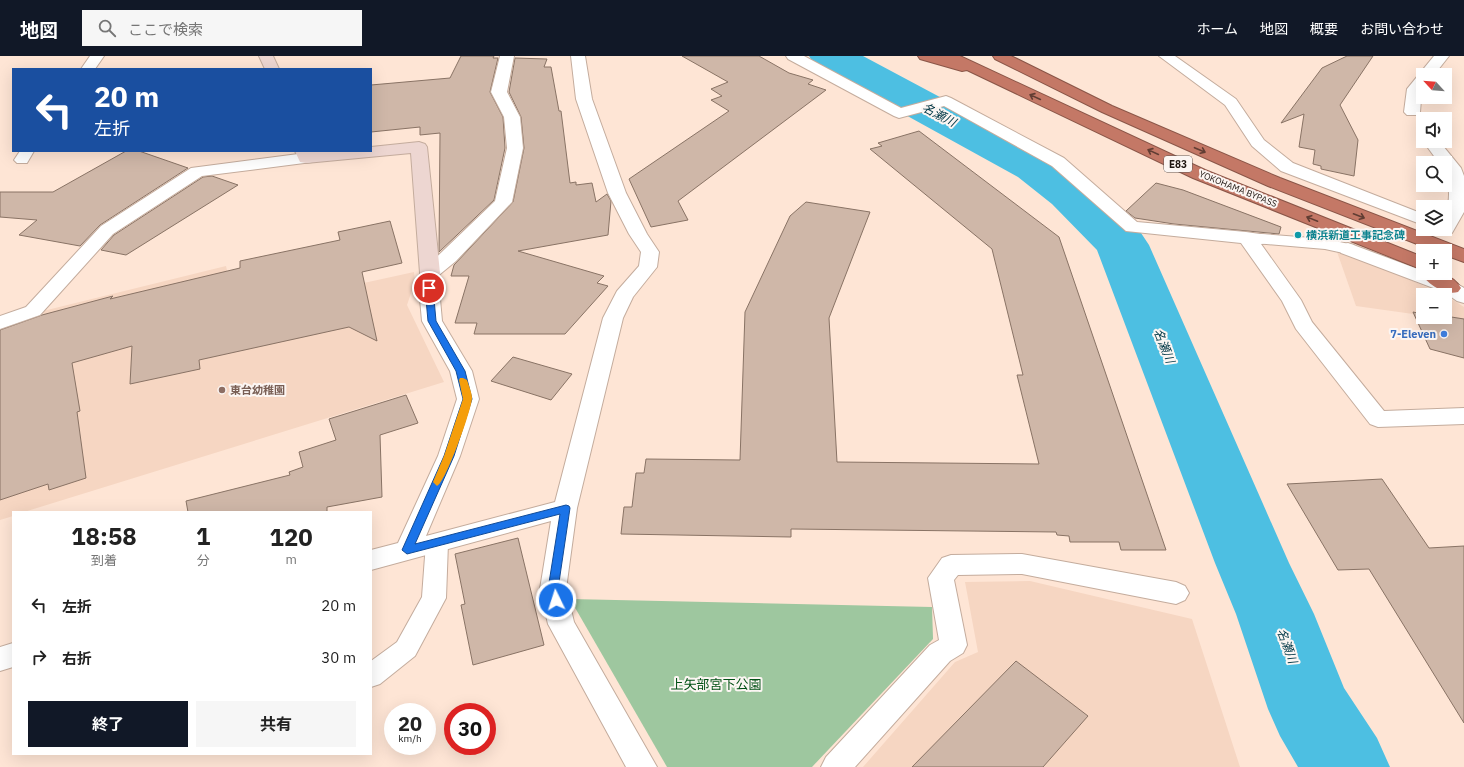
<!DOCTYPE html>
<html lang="ja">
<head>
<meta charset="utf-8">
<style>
  body { margin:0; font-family:"IBM Plex Sans","Noto Sans JP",sans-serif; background:#f6f6f6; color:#222; height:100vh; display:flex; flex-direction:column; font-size:15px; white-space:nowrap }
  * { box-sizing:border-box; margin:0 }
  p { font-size:13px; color:#767676 }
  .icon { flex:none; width:22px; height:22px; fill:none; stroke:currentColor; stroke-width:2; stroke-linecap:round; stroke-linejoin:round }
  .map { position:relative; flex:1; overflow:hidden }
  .drawer { position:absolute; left:12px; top:455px; width:360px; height:244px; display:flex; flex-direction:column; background:#fff; border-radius:0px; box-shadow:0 4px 16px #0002 }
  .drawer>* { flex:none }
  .banner { position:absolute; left:12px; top:12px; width:360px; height:84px; border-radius:0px; box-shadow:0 4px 16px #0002; background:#1a4fa0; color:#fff; overflow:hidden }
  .needle { width:26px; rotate:296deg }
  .buttons { position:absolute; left:1416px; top:12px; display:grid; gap:8px }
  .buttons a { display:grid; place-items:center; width:36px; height:36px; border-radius:0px; background:#fff; box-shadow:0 4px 16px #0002; font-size:20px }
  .speed { position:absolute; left:384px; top:647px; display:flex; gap:8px; font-size:20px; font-weight:700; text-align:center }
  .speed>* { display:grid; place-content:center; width:52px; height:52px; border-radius:50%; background:#fff; box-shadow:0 4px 16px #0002; line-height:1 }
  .speed small { font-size:10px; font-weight:400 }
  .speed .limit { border:6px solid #d22; background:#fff; color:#111 }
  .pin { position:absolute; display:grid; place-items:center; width:34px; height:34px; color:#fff; margin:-17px; border:2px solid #fff; border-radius:50%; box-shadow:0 1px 4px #0007 }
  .me { position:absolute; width:44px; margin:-22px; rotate:356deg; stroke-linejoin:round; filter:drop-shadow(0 0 3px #0008) }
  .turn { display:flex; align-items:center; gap:14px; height:84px; padding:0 16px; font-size:18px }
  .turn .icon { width:52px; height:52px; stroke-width:2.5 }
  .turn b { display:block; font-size:28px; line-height:34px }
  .eta { display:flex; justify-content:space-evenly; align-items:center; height:68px; text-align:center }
  .eta b { font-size:24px; font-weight:700; line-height:28px }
  .button { display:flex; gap:8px; margin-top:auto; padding:8px 16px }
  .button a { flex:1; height:46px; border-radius:0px; background:#111827; color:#fff; font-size:16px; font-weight:700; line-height:46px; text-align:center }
  .button a+a { background:#f6f6f6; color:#222 }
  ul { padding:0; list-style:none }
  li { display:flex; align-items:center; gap:12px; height:52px; padding:0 16px }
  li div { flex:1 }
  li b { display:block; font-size:15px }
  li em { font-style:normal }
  header { display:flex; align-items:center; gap:24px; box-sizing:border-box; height:56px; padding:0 20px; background:#111827; color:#fff }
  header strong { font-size:19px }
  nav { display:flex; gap:22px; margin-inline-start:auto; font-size:14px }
  .search { width:280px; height:36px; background:#f6f6f6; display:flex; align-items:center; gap:10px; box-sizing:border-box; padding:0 14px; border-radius:0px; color:#767676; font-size:15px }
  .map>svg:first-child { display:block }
  .built { fill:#f6d6c2 }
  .green { fill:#9ec79f }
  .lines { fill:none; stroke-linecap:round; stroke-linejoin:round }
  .river { fill:#4dbfe2; fill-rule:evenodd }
  .building { fill:#cfb7a8; stroke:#897365 }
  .lane-casing { stroke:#c4ac9d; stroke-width:2 }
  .street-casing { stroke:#c4ac9d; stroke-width:2 }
  .secondary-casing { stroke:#c4ac9d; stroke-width:2 }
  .highway-casing { stroke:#8a5648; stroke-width:2 }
  .lane { fill:#fff; fill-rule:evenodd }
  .street { fill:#fff; fill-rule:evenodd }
  .secondary { fill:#edd6d1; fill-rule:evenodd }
  .highway { fill:#c47866; fill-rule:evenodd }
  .oneway { stroke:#613d33 }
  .route { fill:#1a73e8; stroke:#114b97 }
  .slow { fill:#f59e0b }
  .culture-dot { fill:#0f9aa8; stroke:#fcf6f3; stroke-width:1.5 }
  .shop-dot { fill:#3f7fe0; stroke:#fcf6f3; stroke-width:1.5 }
  .education-dot { fill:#8d6e63; stroke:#fcf6f3; stroke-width:1.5 }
  .labels { text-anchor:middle; stroke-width:4; stroke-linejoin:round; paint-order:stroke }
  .far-street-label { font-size:9px; fill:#1f1611; stroke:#fcf6f3 }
  .shield { fill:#fcf6f3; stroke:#615955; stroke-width:1 }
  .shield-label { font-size:10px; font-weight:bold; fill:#1f1611 }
  .culture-label { font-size:11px; font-weight:bold; fill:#0d838f; stroke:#fcf6f3; text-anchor:start }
  .shop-label { font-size:11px; font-weight:bold; fill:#366cbe; stroke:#fcf6f3; text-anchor:end }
  .education-label { font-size:11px; font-weight:bold; fill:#785e54; stroke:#fcf6f3; text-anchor:start }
  .water-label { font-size:12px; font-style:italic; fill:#023847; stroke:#fcf6f3 }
  .near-park-label { font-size:13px; fill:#005014; stroke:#fcf6f3 }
</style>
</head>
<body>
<header>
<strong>地図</strong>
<div class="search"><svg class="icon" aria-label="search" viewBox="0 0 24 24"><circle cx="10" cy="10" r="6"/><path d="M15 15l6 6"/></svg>ここで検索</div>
<nav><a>ホーム</a><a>地図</a><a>概要</a><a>お問い合わせ</a></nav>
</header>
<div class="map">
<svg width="1464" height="711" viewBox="0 0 1464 711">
  <rect width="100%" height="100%" fill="#fee5d5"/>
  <g class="built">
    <path d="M1336,193l14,4 94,42h-21v22h22v-22l19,12v51l-34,-9 -17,-35 -57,-8z"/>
    <path d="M226,210l10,45 178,-39 1,9 -8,24 37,77 -420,130h-11v4l-13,4v-115l52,-48 -9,-46z"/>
    <path d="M1030,525l162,38 48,148h-377l92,-105 23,-10 -13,-70z"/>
  </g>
  <path class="green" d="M570,543l362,8 1,32 -121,128h-145z"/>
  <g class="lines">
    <path class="river" d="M809,0h54l189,101 36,25 53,51 8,12 140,318 25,51 30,74 33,50 13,29h-92l-18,-31 -12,-27 -32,-95 -21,-51 -118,-313 -45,-46 -34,-27 -203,-112z"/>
  </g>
  <g class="building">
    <path d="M461,0h33l-1,2h5l-8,34 13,25 2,31 -11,52 -55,52 1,-119 -20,2v-8l-49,5v-47l79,-7z"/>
    <path d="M682,0h77l30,17 24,7 -5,4 18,6 -148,111 10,19 -37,7 -22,-48 100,-68 -18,-11 11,-4 -11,-7 17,-7z"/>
    <path d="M1347,0h26l-33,49 18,35 -4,36 -33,-7v-3l-8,-2 2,-14 -16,-3 5,-33 -23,9 41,-55z"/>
    <path d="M515,2l32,1 -3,8h7l8,44h2l9,72 6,-1v3l16,-2 4,19 11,-8 4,7 -3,34 -90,16 86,25 -7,7 11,3 -43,48h-91l3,-11h-22l14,-47h-18l3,-11 59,-63 11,-54 -3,-31 -12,-25z"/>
    <path d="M919,75l140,106 107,313h-45l-2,-8h-49l-1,-6 -12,-1 -1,-3 -265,-3v8l-170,-3 3,-27h8l4,-34h8l2,-14 94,1 5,-148 45,-96 16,-14 64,10 -41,106 8,144 202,2 -22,-89h6l-31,-126 -122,-100 12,-3 -4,-3z"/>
    <path d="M126,95h13l49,17 -88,57 -20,21 -61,-11 18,-15 -37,-3v-25h53z"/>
    <path d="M212,120l26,9 -112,70 -25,-5 13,-15 89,-58z"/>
    <path d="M1156,127l27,7 98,37 -2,7 -105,-10 -39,-6 -9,-7z"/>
    <path d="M390,165l12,42 -40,9 15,69 -28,-14 -150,33 1,9 -70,15 2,-38 -60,17 8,48 -3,1 9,66 -37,12 -1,-6 -48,16v-170l42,-15 71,-19 -3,3 130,-31v-7l100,-21 -2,-8z"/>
    <path d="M1413,256l10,2v3l22,-1 19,3v39l-34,-9z"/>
    <path d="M513,301l59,17 -21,26 -60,-19z"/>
    <path d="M406,339l12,28 -38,12 2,62 -55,10v5h-139l-2,-11 104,-26 -1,-3 14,-5 -4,-15 37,-12 -7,-21z"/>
    <path d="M1382,423l47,69 35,-2v177l-95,-154 -31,1 -51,-86z"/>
    <path d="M518,482l26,107 -71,20 -12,-60 4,-1 -10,-50z"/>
    <path d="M1016,605l72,55 -45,51h-131z"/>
  </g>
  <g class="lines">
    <defs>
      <g id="lane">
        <path d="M90,0h14l-9,13h-14z"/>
        <path d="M20,95h14l-7,12h-10l-3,-3z"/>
        <path d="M1261,178l64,5 29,6 2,4 -2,4 -6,1 -23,-5 -70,-6 -2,-4 2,-4z"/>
        <path d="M437,478l8,3 3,6 -2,55 -31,58 -35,28 -9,3v-26l26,-19 25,-45 4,-54 3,-6z"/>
      </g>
      <g id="street">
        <path d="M500,0h14l-7,36 13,25 3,31 -11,54 -56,59 -17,14v13l3,33 30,50 7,28 -19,57 -34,80 129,-34 48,-184 14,-27 22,-25 2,-14 -12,-18 -21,-41 -32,-94 -5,-43h14l7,43 34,94 21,41 12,18 -2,15 -24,30 -10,21 -46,190 -11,81 8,33 83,145h-31l-78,-143 -8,-35 11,-68 -180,49v-20l27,-7 40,-87 19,-57 -7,-28 -28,-50 -3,-33 1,-15 75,-72 12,-53 -3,-31 -13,-25z"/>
        <path d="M786,0h18l97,52 45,-12 5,2 113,60 73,64 109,10 21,3 3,4 -3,4 -6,1 40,56 11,22 72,89 80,-3v16l-86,3 -8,-3 -74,-95 -14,-28 -41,-58 -115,-12 -74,-65 -108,-60 -45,12 -5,-2 -106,-57z"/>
        <path d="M1159,0h16l61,43 28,41 29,23 130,51v11l-142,-54 -29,-25 -27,-41z"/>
        <path d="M1434,0h15l-15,19h-11l-3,37 -3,3h-10l-3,-3 3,-23z"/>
        <path d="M1423,85h16l22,27 3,8v36l-12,21 -6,1 -6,-1 -3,-4h8c0,-12 4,-22 4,-35 0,-10 -4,-21 -4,-31h-6z"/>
        <path d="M306,97l6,1 2,4 -2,4 -110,14 -89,58 -73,81 -40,14v-13l26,-9 75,-81 90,-58z"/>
        <path d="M1348,187l75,28v2c13,0 30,8 41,15v15l-7,-2 -13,-9 -103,-39 -2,-4 2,-4z"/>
        <path d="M1022,498l154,28 9,4 4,7 -4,7 -9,4 -154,-30 -64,1 -4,5 13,65 -4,8 -13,8 -95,106h-34l5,-10 104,-112 9,-5 -11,-62 14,-20 9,-3z"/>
        <path d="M13,587v24l-13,4v-24z"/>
      </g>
      <g id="secondary">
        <path d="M259,0h14l6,13h-14z"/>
        <path d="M419,86l6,2 2,3 13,126 -3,4 -7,2 -7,-2 -3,-4 -9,-120 -105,10 -6,-1 -5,-11h16l1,1 59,-1v-4z"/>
      </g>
      <g id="highway">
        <path d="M918,0h42l245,114 218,87v16c16,0 28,0 38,15l-3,4c-13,4 -30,-8 -38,-19l3,-3 -230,-92 -226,-108 -5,1 -42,-12z"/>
        <path d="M993,0h18l101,50 168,72 184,71v13l-19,-7v-4h-10l-167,-65 -166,-74 -107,-53z"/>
      </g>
    </defs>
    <use href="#lane" class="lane-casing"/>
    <use href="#street" class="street-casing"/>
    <use href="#secondary" class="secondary-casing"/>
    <use href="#highway" class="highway-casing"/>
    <use href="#lane" class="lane"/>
    <use href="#street" class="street"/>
    <use href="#secondary" class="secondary"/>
    <use href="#highway" class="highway"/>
  </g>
  <defs><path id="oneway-shaft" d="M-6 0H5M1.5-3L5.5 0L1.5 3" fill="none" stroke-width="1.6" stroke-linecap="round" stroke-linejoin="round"/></defs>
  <g class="oneway">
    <use href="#oneway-shaft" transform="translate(1035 41) rotate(-155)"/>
    <use href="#oneway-shaft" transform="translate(1200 94) rotate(23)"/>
    <use href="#oneway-shaft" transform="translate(1153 96) rotate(-155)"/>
    <use href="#oneway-shaft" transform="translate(1359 160) rotate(21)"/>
    <use href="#oneway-shaft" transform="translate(1312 163) rotate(-158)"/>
  </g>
  <path class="route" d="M429,229l4,3 3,33 29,50 7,28 -18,57 -39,88 151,-39 3,1 1,2 -12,81 3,11 -2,4h-7l-4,-15 12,-75 -153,40 -5,-4 42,-94 19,-57 -7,-28 -28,-50 -3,-33z"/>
  <path class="slow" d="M460,322h3l4,2c2,6 5,13 5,18 0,11 -27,86 -35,88l-4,-4 11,-26 19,-57 -4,-19z"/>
  <circle class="culture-dot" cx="1298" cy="179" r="4"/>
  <circle class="shop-dot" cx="1444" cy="278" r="4"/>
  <circle class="education-dot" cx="222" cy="334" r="4"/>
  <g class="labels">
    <g class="far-street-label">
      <text transform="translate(1238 133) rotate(22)" y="3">YOKOHAMA BYPASS</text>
    </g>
    <rect class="shield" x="1164" y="100" width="28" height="16" rx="3"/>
    <g class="shield-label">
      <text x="1178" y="112">E83</text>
    </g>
    <g class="culture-label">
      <text x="1306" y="183">横浜新道工事記念碑</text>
    </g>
    <g class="shop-label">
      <text x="1436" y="282">7-Eleven</text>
    </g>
    <g class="education-label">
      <text x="230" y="338">東台幼稚園</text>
    </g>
    <g class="water-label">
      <text transform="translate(939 59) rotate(28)" y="4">名瀬川</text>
      <text transform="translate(1164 290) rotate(68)" y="4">名瀬川</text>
      <text transform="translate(1287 590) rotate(70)" y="4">名瀬川</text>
    </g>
    <g class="near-park-label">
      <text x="716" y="633">上矢部宮下公園</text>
    </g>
  </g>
</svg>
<div class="buttons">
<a><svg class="needle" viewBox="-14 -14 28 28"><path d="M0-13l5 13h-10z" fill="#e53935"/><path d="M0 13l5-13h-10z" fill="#767676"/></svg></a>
<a><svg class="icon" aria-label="sound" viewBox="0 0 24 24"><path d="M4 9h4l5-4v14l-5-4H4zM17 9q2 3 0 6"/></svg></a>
<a><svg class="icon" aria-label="search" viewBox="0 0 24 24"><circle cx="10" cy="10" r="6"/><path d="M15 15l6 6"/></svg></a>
<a><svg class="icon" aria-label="layers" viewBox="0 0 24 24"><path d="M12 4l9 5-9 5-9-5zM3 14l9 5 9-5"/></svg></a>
<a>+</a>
<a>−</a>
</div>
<div class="speed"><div>20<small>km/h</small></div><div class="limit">30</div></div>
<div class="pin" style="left:429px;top:232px;background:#d93025"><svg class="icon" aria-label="arrive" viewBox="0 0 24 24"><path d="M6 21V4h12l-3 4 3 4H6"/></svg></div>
<svg class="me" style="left:556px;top:544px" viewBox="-20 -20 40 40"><circle r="17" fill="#1a73e8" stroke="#fff" stroke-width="3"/><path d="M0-11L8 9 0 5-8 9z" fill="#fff"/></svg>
<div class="banner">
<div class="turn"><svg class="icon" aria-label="left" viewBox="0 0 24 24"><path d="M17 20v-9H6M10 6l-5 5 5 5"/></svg><div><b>20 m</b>左折</div></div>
</div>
<section class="drawer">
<div class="eta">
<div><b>18:58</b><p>到着</p></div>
<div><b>1</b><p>分</p></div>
<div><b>120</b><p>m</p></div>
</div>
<ul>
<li><svg class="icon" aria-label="left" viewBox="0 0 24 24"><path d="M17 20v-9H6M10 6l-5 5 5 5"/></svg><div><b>左折</b></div><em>20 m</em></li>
<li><svg class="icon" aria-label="right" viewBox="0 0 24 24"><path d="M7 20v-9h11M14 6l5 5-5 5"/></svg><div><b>右折</b></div><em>30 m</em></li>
</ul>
<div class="button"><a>終了</a><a>共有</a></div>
</section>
</div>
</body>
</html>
